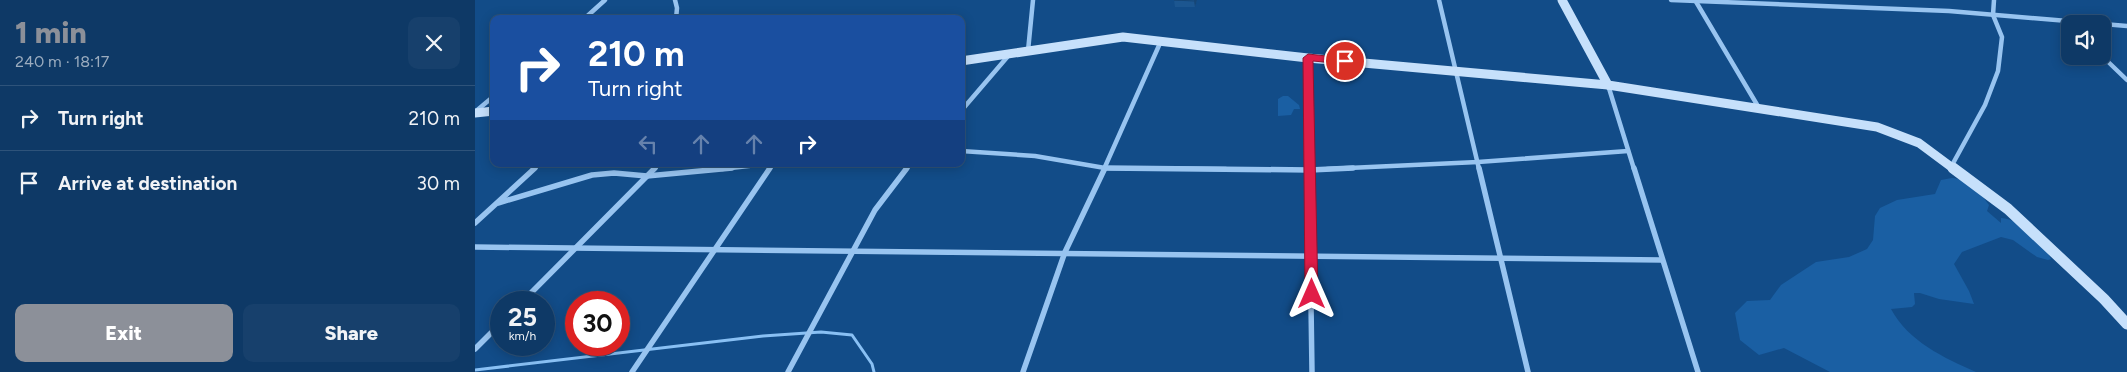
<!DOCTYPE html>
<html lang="en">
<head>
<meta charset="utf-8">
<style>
  body { margin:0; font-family:Figtree,sans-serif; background:#17406c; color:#f1f3f6; height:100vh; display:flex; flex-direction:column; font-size:19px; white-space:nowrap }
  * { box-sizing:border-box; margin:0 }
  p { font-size:16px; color:#9bacbf }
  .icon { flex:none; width:28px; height:28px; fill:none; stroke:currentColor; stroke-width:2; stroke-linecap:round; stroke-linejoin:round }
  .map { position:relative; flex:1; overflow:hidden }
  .sheet { display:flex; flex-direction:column; background:#0e3966; width:475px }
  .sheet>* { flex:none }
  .top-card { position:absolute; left:15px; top:15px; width:475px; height:152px; border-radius:10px; box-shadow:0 2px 12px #0003,0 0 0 1px #2e537a; background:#1a4fa0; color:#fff; overflow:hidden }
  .controls { position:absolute; left:1586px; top:15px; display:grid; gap:10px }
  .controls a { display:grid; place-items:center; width:50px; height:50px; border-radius:10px; background:#0e3966; box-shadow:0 2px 12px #0003,0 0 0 1px #2e537a; font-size:25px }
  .speed { position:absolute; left:15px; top:291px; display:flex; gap:10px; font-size:25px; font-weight:700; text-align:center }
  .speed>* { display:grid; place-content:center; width:65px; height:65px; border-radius:50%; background:#0e3966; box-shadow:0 2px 12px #0003,0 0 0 1px #2e537a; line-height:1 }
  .speed small { font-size:12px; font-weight:400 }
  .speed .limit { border:8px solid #d22; background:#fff; color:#111 }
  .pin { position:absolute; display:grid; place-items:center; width:42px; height:42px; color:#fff; margin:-21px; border:2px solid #fff; border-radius:50%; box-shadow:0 1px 5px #0007 }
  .me { position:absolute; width:55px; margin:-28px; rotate:0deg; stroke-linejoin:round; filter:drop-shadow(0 0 4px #0008) }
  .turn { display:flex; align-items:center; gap:18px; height:105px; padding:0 15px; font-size:22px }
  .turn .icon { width:65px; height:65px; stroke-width:2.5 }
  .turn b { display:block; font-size:35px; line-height:42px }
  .lanes { display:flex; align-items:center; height:48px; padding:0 15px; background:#0003; justify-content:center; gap:25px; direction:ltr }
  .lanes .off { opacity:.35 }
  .round { display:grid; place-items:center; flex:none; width:52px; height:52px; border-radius:10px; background:#17406c }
  .headline { display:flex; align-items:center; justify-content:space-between; height:85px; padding:0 15px }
  h1 { font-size:30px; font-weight:800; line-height:38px; color:#8c9099 }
  .button { display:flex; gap:10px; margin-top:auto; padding:10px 15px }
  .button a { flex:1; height:58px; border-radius:10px; background:#8c9099; color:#fff; font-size:20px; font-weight:800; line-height:58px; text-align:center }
  .button a+a { background:#17406c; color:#f1f3f6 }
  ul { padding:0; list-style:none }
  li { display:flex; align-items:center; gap:15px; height:65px; padding:0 15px; border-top:1px solid #2e537a }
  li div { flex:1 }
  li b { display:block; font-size:19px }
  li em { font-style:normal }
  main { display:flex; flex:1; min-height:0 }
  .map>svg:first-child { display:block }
  .green { fill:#1a5fa3 }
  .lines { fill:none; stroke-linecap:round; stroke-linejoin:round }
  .stream { stroke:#89c0f4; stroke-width:3 }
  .street-far1 { stroke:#98c4f0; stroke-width:4.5 }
  .street { stroke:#98c4f0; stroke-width:5.5 }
  .secondary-far1 { stroke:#c6e0fb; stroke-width:9 }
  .secondary { stroke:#c6e0fb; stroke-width:11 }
  .wall { fill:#1c5690 }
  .shaded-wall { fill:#164676 }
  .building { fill:#2064a8; stroke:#164676 }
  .route { fill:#e11d48; stroke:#92132f }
</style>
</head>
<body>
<main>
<section class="sheet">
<div class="headline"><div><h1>1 min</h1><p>240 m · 18:17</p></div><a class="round"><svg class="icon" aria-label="close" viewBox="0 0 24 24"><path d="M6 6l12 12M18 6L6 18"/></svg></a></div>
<ul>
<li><svg class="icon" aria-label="right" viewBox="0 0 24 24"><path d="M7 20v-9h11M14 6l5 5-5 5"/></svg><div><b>Turn right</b></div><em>210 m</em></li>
<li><svg class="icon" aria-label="arrive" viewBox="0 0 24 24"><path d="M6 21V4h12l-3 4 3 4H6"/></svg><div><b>Arrive at destination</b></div><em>30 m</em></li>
</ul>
<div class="button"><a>Exit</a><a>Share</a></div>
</section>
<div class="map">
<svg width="1652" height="372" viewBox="0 0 1652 372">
  <rect width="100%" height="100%" fill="#124c88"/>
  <g class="green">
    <path d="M808,96h5l11,9 1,4h-6l-3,6 -13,1v-17z"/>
    <path d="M1477,178c15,1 29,15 37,27l-2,6 14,12v-5c18,0 42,25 50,41l-3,1 -11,-3 -24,-17 -12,-3 -39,15 -8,12 15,27 5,13 -35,-5 -19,-6h-6l1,11 -3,3 -21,2c17,32 53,49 85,63h-146l-46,-24 -25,7 -19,-15 -5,-27 12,-12 23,-1 11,-15 35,-23 33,-5 18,-8 6,-9 2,-24 5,-8 17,-8 38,-6 6,-14z"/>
  </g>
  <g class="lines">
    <path class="stream" d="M0,370l288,-34 58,-4 31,3 20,29 2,8"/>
    <g class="street-far1">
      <path d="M200,0l2,8 -1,11"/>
      <path d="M964,0l40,169"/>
      <path d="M1196,0l278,11 178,15"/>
      <path d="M1220,0l64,108"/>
      <path d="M109,19l21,-19"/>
      <path d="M553,51l5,-51"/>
      <path d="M1627,56l25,24"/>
      <path d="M833,58l1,111"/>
      <path d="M1133,85l26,84"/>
      <path d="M486,111l48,-56"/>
      <path d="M0,112l19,-16"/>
      <path d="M486,151l74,5 70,12 121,1"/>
      <path d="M1476,167l34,-62 13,-34 4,-34 -9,-22 1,-15"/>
      <path d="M58,169l6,-5"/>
      <path d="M179,169l5,-5"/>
      <path d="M247,169l43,-5"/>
      <path d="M294,169l4,-5"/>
      <path d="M431,169l4,-5"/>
      <path d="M629,169l57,-128"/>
      <path d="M852,169l151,-7 150,-11"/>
    </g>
    <g class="street">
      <path d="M630,168l205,2 43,-2"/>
      <path d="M834,168l3,204"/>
      <path d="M1004,168l49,204"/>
      <path d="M1159,168l64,204"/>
      <path d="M23,203l94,-28 22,-2 33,3 85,-8"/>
      <path d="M0,223l60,-55"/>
      <path d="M0,247l1187,13"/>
      <path d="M47,302l133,-134"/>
      <path d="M0,349l26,-26"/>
      <path d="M157,372l138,-204"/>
      <path d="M313,372l87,-162 32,-42"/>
      <path d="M548,372l42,-120 40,-84"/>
    </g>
    <g class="secondary-far1">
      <path d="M1087,0l46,85 269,42 42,16 35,26"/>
      <path d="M486,61l162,-24 185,21 300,27"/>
      <path d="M0,113l19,-2"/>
    </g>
    <path class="secondary" d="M1478,168l55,41 96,90 23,25"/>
  </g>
  <path class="wall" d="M699,0h23l-2,7h-20z"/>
  <path class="shaded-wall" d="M720,0h2l-2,7 -1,-6z"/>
  <path class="building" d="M699,0h21l-1,1z"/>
  <path class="route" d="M833,54l37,4 5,3 -5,3 -32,-3 5,233 -2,4 -4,1 -5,-1 -2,-4 -2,-236z"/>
</svg>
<div class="controls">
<a><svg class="icon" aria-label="sound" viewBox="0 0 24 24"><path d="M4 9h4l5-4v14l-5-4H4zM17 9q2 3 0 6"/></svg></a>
</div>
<div class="speed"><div>25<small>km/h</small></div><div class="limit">30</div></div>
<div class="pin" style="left:870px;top:61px;background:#d93025"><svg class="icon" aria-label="arrive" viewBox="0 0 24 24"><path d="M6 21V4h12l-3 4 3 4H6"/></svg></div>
<svg class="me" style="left:837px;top:294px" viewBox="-20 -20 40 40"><path d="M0-17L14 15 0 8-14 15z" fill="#e11d48" stroke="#fff" stroke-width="4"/></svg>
<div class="top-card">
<div class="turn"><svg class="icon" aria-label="right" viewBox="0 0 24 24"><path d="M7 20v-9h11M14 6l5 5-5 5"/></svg><div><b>210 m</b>Turn right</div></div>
<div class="lanes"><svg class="icon off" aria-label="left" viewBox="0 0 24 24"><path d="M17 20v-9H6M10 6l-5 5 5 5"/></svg><svg class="icon off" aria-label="ahead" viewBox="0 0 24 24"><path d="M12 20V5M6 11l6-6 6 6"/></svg><svg class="icon off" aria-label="ahead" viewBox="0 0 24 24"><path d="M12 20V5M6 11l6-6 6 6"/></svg><svg class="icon" aria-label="right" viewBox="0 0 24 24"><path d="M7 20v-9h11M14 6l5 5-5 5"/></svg></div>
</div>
</div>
</main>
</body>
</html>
